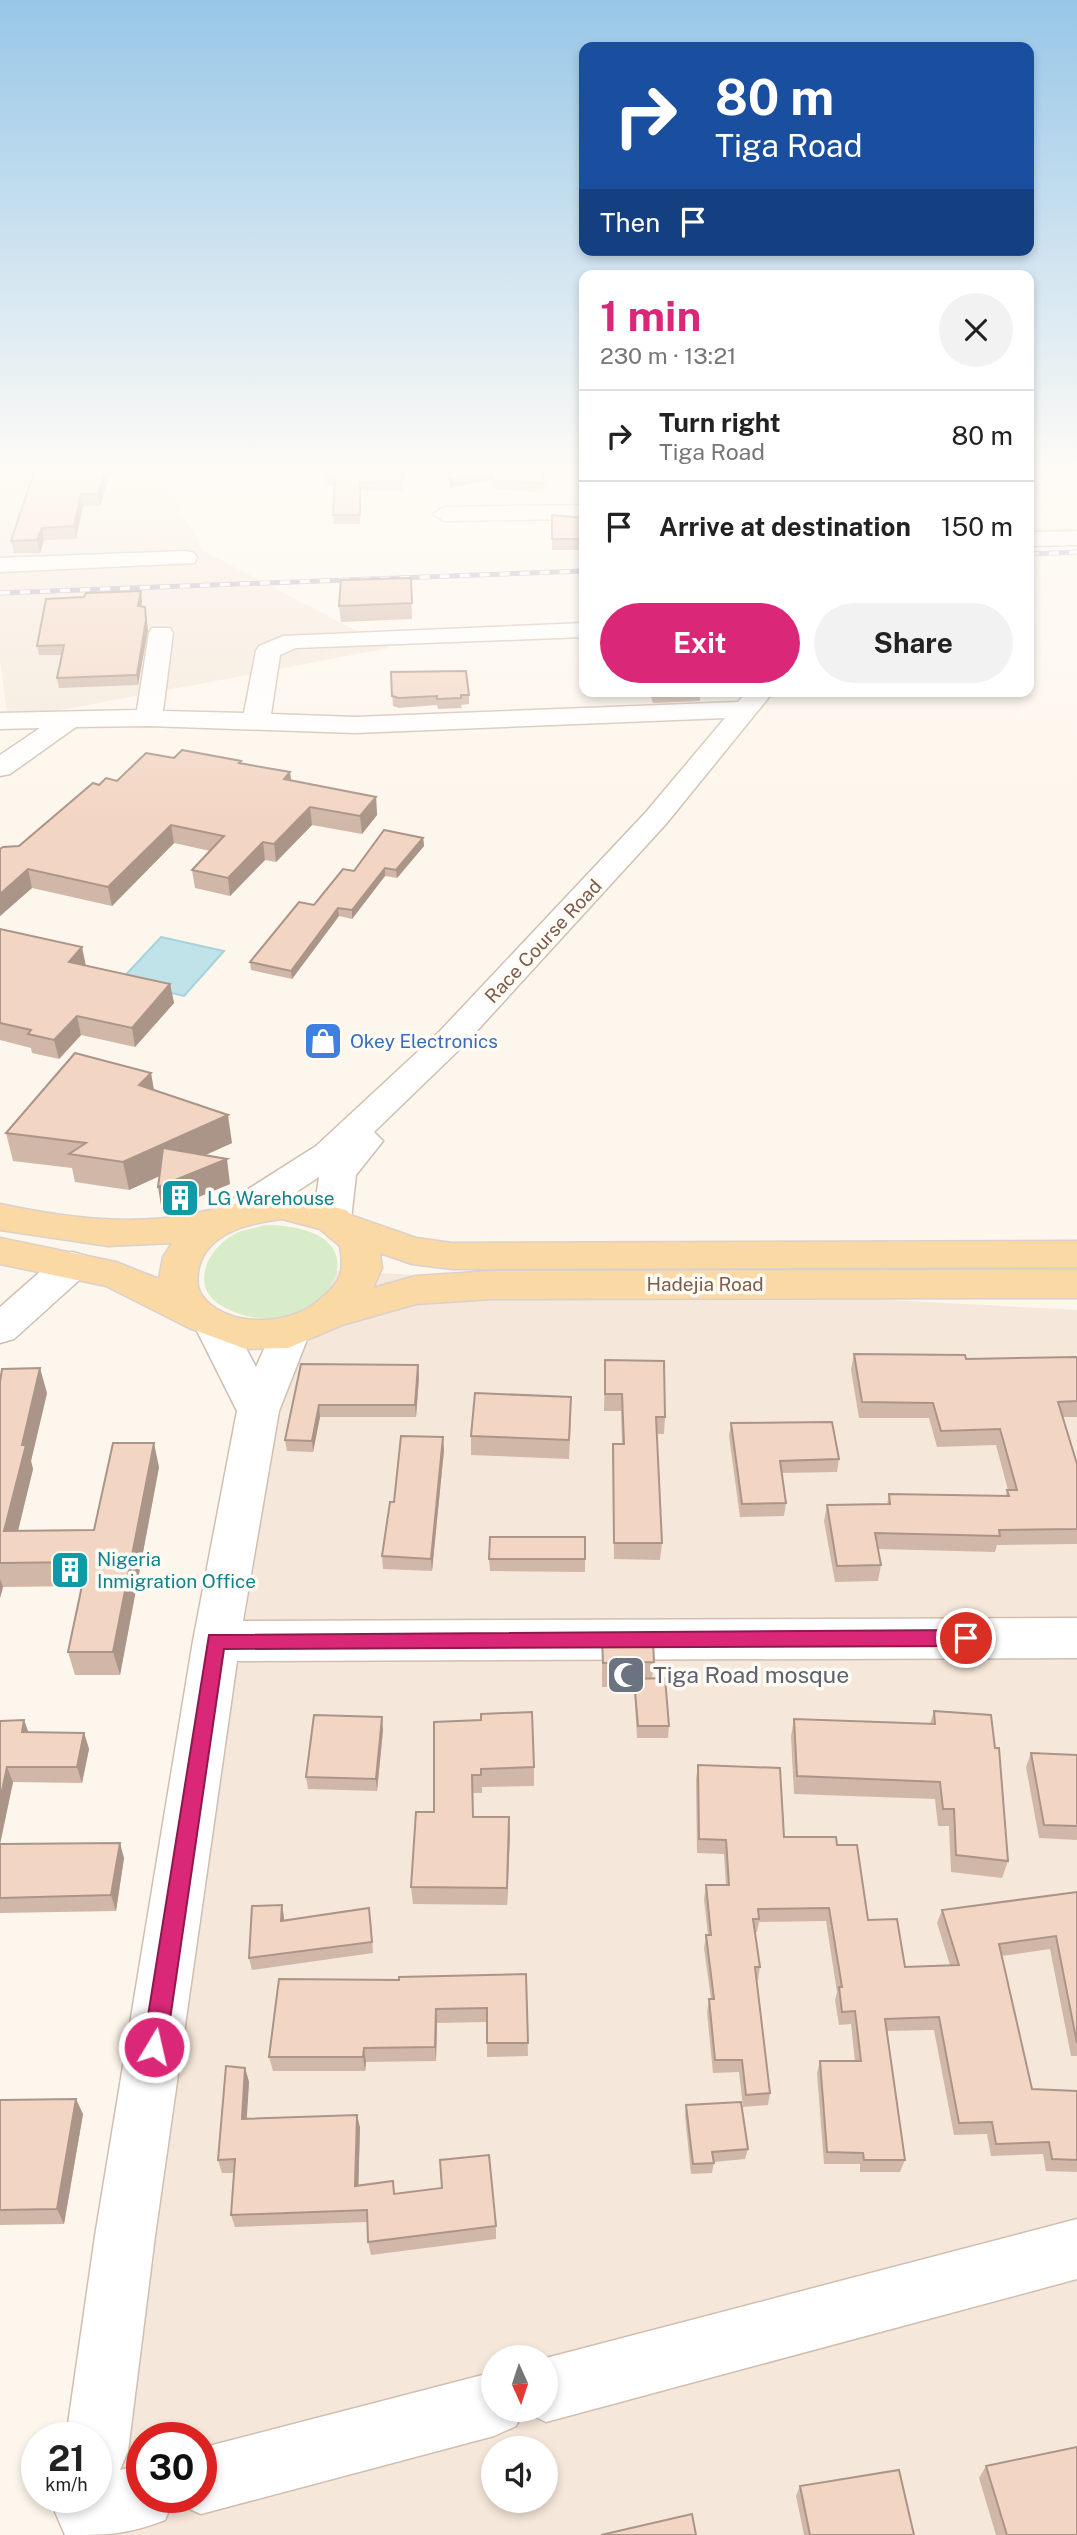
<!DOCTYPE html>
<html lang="en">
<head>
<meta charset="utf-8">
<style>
  body { margin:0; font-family:"Public Sans",sans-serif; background:#f2f2f2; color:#222; height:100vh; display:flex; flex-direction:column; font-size:26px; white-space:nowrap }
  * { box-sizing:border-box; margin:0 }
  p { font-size:23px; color:#767676 }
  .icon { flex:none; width:38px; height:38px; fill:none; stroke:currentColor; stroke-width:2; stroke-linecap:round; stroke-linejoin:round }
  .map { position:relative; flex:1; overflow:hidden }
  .panel { position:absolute; left:579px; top:270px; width:455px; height:427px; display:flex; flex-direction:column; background:#fff; border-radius:14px; box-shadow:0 4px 10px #0003 }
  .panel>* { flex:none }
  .guide { position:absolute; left:579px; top:42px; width:455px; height:214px; border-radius:14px; box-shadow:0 4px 10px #0003; background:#1a4fa0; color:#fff; overflow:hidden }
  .needle { width:46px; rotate:177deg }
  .buttons { position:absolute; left:481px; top:2345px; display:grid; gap:14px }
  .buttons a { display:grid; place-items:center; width:77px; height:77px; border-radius:50%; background:#fff; box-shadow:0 4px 10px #0003; font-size:35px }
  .speed { position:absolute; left:21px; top:2422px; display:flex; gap:14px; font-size:35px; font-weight:700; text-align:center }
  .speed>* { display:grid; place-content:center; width:91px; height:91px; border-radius:50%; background:#fff; box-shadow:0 4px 10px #0003; line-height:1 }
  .speed small { font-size:18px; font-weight:400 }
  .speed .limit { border:10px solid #d22; background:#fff; color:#111 }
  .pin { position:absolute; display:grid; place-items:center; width:60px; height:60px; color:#fff; margin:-30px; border:4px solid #fff; border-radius:50%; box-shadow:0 2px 7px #0007 }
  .me { position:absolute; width:77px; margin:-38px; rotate:9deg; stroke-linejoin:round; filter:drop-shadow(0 0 5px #0008) }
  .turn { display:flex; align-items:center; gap:24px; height:147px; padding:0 21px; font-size:32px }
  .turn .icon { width:91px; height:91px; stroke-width:2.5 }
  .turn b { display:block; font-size:49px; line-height:60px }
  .then { display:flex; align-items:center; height:66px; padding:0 21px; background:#0003; gap:14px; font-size:26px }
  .round { display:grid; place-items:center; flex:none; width:74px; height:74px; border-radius:37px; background:#f2f2f2 }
  .overview { display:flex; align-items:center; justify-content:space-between; height:119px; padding:0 21px }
  h1 { font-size:42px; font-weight:700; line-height:52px; color:#db2777 }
  .button { display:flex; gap:14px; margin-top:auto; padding:14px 21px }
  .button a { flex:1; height:80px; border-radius:42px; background:#db2777; color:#fff; font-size:28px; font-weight:700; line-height:80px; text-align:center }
  .button a+a { background:#f2f2f2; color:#222 }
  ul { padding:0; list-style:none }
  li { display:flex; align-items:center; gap:21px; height:91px; padding:0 21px; border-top:2px solid #e0e0e0 }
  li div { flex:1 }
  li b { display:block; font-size:26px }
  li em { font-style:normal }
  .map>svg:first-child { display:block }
  .residential { fill:#f5e8da; fill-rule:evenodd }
  .green { fill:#d8ecc9 }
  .water { fill:#bfe3e8; stroke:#a5d3da; stroke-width:2 }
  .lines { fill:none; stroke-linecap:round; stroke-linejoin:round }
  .minor-casing { stroke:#d1beb0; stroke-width:3 }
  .major-casing { stroke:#dad1cd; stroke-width:3 }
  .minor { fill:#fff; fill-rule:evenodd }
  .major { fill:#fbd9a5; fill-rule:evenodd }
  .rail-casing { stroke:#b9a8c9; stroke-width:5 }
  .rail { stroke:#fffaf3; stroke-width:3.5; stroke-dasharray:10; stroke-linecap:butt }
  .wall { fill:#d1b7a8 }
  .shaded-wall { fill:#aa9588 }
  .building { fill:#f3d5c3; stroke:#aa9588; stroke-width:2 }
  .route { fill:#db2777; stroke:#8e194d; stroke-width:2 }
  .labels { text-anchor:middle; stroke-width:7; stroke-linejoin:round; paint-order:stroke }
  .street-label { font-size:19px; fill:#7a5c4d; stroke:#fffaf3 }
  .shop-label { font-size:19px; fill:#366cbe; stroke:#fffaf3; text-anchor:start }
  .culture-label { font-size:19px; fill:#0d838f; stroke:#fffaf3; text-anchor:start }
  .near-worship-label { font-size:23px; fill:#5b616d; stroke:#fffaf3; text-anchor:start }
</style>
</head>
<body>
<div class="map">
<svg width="1077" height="2535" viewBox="0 0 1077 2535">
  <rect width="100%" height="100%" fill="#fdf6ec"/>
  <g class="residential">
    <path d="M0,466h119l46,20 39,65 185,97 -381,72 -8,-60z"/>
    <path d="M303,1269l774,41v1225h-983zM494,2357h52v53h-52zM142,2438h59v59h-59zM494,2448h52v53h-52z"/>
  </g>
  <path class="green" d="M265,1225c142,1 47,134 -43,81 -35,-20 -13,-61 17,-74 8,-3 18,-4 26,-7z"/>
  <path class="water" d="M161,937l63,14 -40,45 -64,-15z"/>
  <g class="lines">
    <defs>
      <g id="minor">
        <path d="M584,505v14l-140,2 -11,-7 11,-7z"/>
        <path d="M1077,531v14l-48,1v-14z"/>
        <path d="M186,551l8,2 3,5 -3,5 -194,9v-14z"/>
        <path d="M584,623v14l-288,11 -16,7 -9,59 84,3 383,-15 9,-11h27l-108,133 -202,221 -90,87 9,9 -27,34 -5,44 -6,9 -13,4 -13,-4 -6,-9 6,-42 -73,48 -13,4 -13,-4 -6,-9 6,-9 96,-61 124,-115 206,-219 79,-94 -370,15 -206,-7 -73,1 -66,47 -10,2v-21l40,-27 -40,1v-16l137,-3 12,-77 3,-5h18l3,5 -10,78 81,2 12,-62 3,-5 24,-10z"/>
        <path d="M72,1252l14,4 5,9 -5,9 -72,65 -14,4v-36l58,-51z"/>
        <path d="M214,1311l14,4 28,52 20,-45 14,-4 14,4 6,10 -31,79 -36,210 834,-3v40l-840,3 -82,575 -27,215 -8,19 22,-6v33h33l-10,23c-39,15 -59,15 -100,15l-10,-23 6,-15h35v-59h-30l29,-202 98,-595 44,-230 -43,-86 6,-10z"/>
        <path d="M1077,2219v60l-531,143 -23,-11 -7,15 -22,10 -293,78 -23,-10 -3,-7h26v-49l293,-76v38h52v-52z"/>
      </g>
      <path id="major" d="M282,1195l64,15 7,6 63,22 36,5 625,-2v26l-625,2 -40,-5 -32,-11 2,15 -9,20 43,-12 76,-5 585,-1v28l-585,1 -76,5 -74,21 -54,23 -42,1 -57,-21 -83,-42 -106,-22v-26l116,24 43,17 4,-22 9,-14 -64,3 -108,-16v-26c62,13 124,22 187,11 32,-6 62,-17 95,-20zM282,1219l38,10 20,17c5,29 0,36 -22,55 -28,25 -94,28 -117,-7 -5,-8 -4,-18 -2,-27 9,-35 51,-44 83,-48z"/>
    </defs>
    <use href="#minor" class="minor-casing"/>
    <use href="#major" class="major-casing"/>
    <use href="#minor" class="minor"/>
    <use href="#major" class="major"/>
    <defs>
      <g id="rail">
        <path d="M1029,554l48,-2"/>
        <path d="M0,593l584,-22"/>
      </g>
    </defs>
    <use href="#rail" class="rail-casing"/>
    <use href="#rail" class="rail"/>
  </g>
  <g class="wall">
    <path d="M36,466h76l-12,40h-17l-7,33 -32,1 -4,13h-26l-3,-12z"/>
    <path d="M404,466l-1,24h-42l-1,34h-26l-1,-9 2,-30h-8l-1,-9z"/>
    <path d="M541,466l3,17v9l-52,-3v-10l-42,9z"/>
    <path d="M584,466v9l-16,-1v-7z"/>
    <path d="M552,515l32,3v32h-32z"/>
    <path d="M411,578l1,41 -71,3 -2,-16z"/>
    <path d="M142,601l-1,6h4l3,23 -10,55 -79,3 -2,-10 5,-23h-23l-2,-9z"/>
    <path d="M391,672l78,23v9l-8,1 1,3 -24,1 -1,-4 -38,3 -6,-2z"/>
    <path d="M649,691h51v10l-47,2z"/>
    <path d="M174,758l67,3v2l49,9 1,8 85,17 1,18 -15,19 -50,-9 -36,37 -11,-2 -35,36 -35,-8 -3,-18 18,-19 -36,-8 -62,63 -80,-18 -32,28v-67l19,-3 80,-61 18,-4z"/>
    <path d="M423,838l1,8 -27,32 -12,-2 -33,43 -13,-3 -47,63 -41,-9 -1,-8 104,-91z"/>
    <path d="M0,929l86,36 84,19 4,19 -39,44 -54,-12 -22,24 -27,-6 -1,-5 -31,-8z"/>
    <path d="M154,1090l78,53 -27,12 25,29 -68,28 -3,-36 -30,14 -54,-8 -3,-14 -59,-7 -7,-28z"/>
    <path d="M854,1354l112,5 111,-2v60h-14l14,47v80l-80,1 -2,7 -117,-3 3,16 -3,16 -43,1 -11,-61 3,-16 60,-1 2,-10 117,2 1,-6h1l-12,-45 -59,2 -8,-29h-70l-8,-48z"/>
    <path d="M605,1360l60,57 -1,17h-7l5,109 -2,17 -46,-1 -1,-115h9l-1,-33h-17z"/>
    <path d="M301,1364l117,1 1,12 -3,40h-96l-7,35 -26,-1 -2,-11z"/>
    <path d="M0,1382l47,11 -16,68 2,8 -15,62 76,-1 65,-63 -39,208h-45l-7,-23 14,-66 -79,1 -3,11z"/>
    <path d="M571,1416l-2,43 -98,-4v-19z"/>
    <path d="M731,1423l108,36 -2,13 -55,1 4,30 -2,13 -44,1 -11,-81z"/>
    <path d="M444,1450l-12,121 -49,-2 -1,-13 12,-54z"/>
    <path d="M489,1559h96v13l-95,-1z"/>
    <path d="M602,1640l52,22 -2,16 17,48 -1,12h-31l-3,-51h-32z"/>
    <path d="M934,1711l74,150 -6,17 -51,-6 -2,-46h-11l-3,-27 -141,-5 -3,-58 3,-17 136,5z"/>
    <path d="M0,1721l29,11 55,1 5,16 -7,34 -69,-1 -13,62 124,14 -8,53 -116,2z"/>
    <path d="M434,1722l100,45v19l-52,1v6h-10l1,24h36l-2,88 -94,-1 -2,-17 23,-75z"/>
    <path d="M383,1730l-6,61 -69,-2 -2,-12z"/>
    <path d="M1031,1753l46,2v85l-38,-2 -13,-71z"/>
    <path d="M698,1765l86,72 53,8 31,75 37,47 45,-2 -13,-42 5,-13 135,-18v164h-6l-21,-107 -48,7 30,133 45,2v81l-31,-1 -3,-17 -52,2 -4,-22 -33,1 -20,-105 -48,1 19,129 -5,12h-40v-8h-36l-7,-91 3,-12h35l-4,-37 -12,1 -4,-25 2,-8 -11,-71 -67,1 -2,10h-2l5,35 -2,13h-1l13,113 -2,12 -25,2 -4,-35 -26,1 -6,-61 2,-13h2l-7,-51 2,-13h2l-4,-36 2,-14h20l-2,-31 -27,-1 -1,-74z"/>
    <path d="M284,1917v3h87l2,33 -121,17 -3,-12z"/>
    <path d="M526,1974l2,82 -41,1v-35l-50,1 -1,38 -70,1 -1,9h-92l-4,-14 130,-77z"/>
    <path d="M245,2068l4,14 -3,37 111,-4 3,13 -2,57 37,9 101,32v13l-125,16 -3,-13 -1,-20 -132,5 -4,-12 3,-42h-12l-4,-13z"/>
    <path d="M0,2100l83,14 -19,110 -64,1z"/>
    <path d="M686,2105l62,44 -3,10 -31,3 -2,11 -21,1 -6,-58z"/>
    <path d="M986,2466l91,69h-81l-17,-57z"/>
    <path d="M800,2486l114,49h-110l-8,-39z"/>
  </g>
  <g class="shaded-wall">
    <path d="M106,466h6l-12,40 -2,-12z"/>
    <path d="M495,470l1,8 -46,10 -1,-9z"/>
    <path d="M81,494l2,12 -7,33 -2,-13z"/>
    <path d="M42,528l2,12 -4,13 -3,-13z"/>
    <path d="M141,591l1,10 -3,15 -1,-10z"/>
    <path d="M145,607l3,23 -10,55 -1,-10z"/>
    <path d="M290,772l2,18 -8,-11z"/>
    <path d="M376,797l1,18 -15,19 -2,-18z"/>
    <path d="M310,807l2,18 -36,37 -2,-18z"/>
    <path d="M171,825l3,18 -62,63 -4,-19z"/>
    <path d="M423,838l1,8 -27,32 -1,-8z"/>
    <path d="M263,842l2,18 -35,36 -2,-18z"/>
    <path d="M385,868v8l-33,43v-9z"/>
    <path d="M28,869l4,19 -32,28v-22z"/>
    <path d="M338,908l1,8 -47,63 -1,-8z"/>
    <path d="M82,947l4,19 -17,-4z"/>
    <path d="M170,984l4,19 -39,44 -3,-19z"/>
    <path d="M77,1016l4,19 -22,24 -5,-19z"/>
    <path d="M151,1073l5,28 -17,-16z"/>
    <path d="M228,1115l4,28 -103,47 -6,-28z"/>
    <path d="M227,1159l3,25 -68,28 -4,-25z"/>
    <path d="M418,1365l1,12 -3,40 -1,-12z"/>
    <path d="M40,1368l7,25 -16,68 2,8 -21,86 -8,-24 18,-86z"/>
    <path d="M319,1405l1,12 -7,35 -1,-11z"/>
    <path d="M443,1437l1,13 -12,121 -1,-12z"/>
    <path d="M154,1443l5,24 -39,208 -7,-23z"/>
    <path d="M0,1579l3,8 -3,11z"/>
    <path d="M382,1717l1,13 -6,61 -1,-12z"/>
    <path d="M24,1720l6,16 -8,-4z"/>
    <path d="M84,1733l5,16 -7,34 -5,-16z"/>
    <path d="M7,1767l6,15 -13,62v-44z"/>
    <path d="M509,1817l1,18 -3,70v-17z"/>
    <path d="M120,1843l4,15 -8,53 -5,-16z"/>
    <path d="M282,1905l2,12 -1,15 -2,-11z"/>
    <path d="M436,2009l1,14 -1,38 -1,-14z"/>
    <path d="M364,2048l2,14 -1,9 -2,-14z"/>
    <path d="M245,2068l4,14 -3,50 -4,-13z"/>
    <path d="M76,2099l7,15 -19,110 -7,-15z"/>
    <path d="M357,2115l3,13 -2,71 -3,-13z"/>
  </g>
  <g class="building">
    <path d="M36,466h70l-8,28h-17l-7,32 -32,2 -5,12 -26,1z"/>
    <path d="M326,466h77v15l-43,1v33h-27l2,-39h-9z"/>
    <path d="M449,466h92l3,17 -52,-3 3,-10 -46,9z"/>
    <path d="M552,515l32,3v21h-32z"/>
    <path d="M411,578l1,25 -73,3 2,-26z"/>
    <path d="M141,591l-3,15 7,1 1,13 -9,55 -80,3 7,-33 -27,1 9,-47 38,-2 2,-4z"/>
    <path d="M466,671l3,24h-8v3l-24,1v-3l-38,2 -7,-2 -1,-24z"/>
    <path d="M182,750l59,11 -2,2 51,9 -6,7 92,18 -16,19 -50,-9 -36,37 -11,-2 -35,36 -36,-8 32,-34 -53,-11 -63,62 -80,-18 -28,25v-45l3,-2 16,-1 74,-63 6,2 7,-7 11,3 29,-28 28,5z"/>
    <path d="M384,830l39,8 -27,32 -11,-2 -33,42 -14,-2 -47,63 -41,-9 49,-60 15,3 29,-36 11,2z"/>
    <path d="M0,929l82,18 -13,15 101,22 -38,44 -55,-12 -23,24 -26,-6 3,-4 -31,-7z"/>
    <path d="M75,1053l76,20 -12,12 89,30 -105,47 -54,-8 17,-11 -80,-10z"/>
    <path d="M163,1148l64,11 -69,28z"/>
    <path d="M854,1354l111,1 1,4 111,-2v44l-19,1 19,62v65l-78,1 1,6 -125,-3 6,32 -44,1 -10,-61 63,-1 -1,-10 120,2 -2,-6h10l-17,-61 -59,2 -8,-28 -71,-1z"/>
    <path d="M605,1360l59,1 1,56h-9l6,126h-48l-1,-99h11l-2,-50h-17z"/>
    <path d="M301,1364l117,1 -3,40h-96l-7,36 -27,-1z"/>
    <path d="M40,1368l-18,77h4l-22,86 90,-1 19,-87h41l-41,209h-45l19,-90 -87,1v-181l2,-13z"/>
    <path d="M475,1393l96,4 -2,43 -98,-4z"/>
    <path d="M832,1422l7,37 -59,2 6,42 -44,1 -11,-81z"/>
    <path d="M401,1436l42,1 -12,122 -49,-3 8,-54h4z"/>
    <path d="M490,1537h95v22h-96z"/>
    <path d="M602,1640h51l1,22 -51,1z"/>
    <path d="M665,1678l4,48h-31l-4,-47z"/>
    <path d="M934,1711l57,4 4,33h4l9,113 -52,-6 -2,-46h-11l-3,-27 -143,-6 -3,-57 141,5z"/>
    <path d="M532,1712l2,55 -53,2v6h-9l1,42h36l-2,71 -96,-1 5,-75h18v-90l47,-2v-6z"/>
    <path d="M314,1715l68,2 -6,62 -70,-2z"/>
    <path d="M24,1720l-2,12 62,1 -7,34h-70l-7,33v-79z"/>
    <path d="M1031,1753l46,2v71l-33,-1z"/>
    <path d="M698,1765l82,3 4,69h52l1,8h20l11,75 29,-1 8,48 54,-2 -17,-55 135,-18v151l-21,-107 -57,8 33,145 45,2v69l-25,-1 -3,-17 -53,2 -4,-22 -33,1 -20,-106 -54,2 20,141h-41l-1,-7 -36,-1 -7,-91h41l-6,-50 -13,1 -3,-25h3l-13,-79 -71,1 1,10h-6l7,48h-5l15,126 -24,2 -4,-35h-27l-6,-61h5l-8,-64h5l-5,-50h23l-3,-45 -27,-1z"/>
    <path d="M120,1843l-9,52 -111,3v-54z"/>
    <path d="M282,1905l-1,16 88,-13 3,34 -123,16 3,-52z"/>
    <path d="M526,1974l2,69h-41v-35l-51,1 -1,38 -71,1 -1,9h-94l10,-78 120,1v-3z"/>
    <path d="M226,2066l19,2 -3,51 115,-4 -2,71 38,-5 1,13 48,-6 -2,-28 49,-5 7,71 -128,16 -1,-32 -136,5 4,-56 -17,1z"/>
    <path d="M76,2099l-19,110 -57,1v-110z"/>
    <path d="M741,2102l7,47 -36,3 2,11 -21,1 -7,-59z"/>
    <path d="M1077,2447v88h-70l-21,-69z"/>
    <path d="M899,2470l15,65h-104l-10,-49z"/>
    <path d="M692,2514l4,21h-95z"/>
  </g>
  <linearGradient id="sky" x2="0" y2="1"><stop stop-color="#97c7e8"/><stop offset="0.57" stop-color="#fefbf6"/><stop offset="1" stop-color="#fefbf6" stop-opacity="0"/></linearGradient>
  <rect width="1077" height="821" fill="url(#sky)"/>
  <path class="route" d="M966,1630l7,2 2,6 -2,6 -7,2 -742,3 -58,398 -4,8 -8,3 -8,-3 -3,-8 66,-412z"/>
  <defs>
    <symbol id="shop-square" viewBox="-11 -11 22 22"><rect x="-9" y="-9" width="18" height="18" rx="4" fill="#3f7fe0" stroke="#fffaf3"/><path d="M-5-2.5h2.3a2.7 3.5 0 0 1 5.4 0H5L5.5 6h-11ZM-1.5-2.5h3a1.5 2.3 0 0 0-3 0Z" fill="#fff"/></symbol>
    <symbol id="building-square" viewBox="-11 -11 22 22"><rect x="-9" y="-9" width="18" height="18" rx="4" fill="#0f9aa8" stroke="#fffaf3"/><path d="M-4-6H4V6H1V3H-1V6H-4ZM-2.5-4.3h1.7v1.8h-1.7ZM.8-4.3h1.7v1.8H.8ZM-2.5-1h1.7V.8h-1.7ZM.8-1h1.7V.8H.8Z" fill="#fff"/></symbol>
    <symbol id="mosque-square" viewBox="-11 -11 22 22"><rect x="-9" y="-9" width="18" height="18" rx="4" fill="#6b7280" stroke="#fffaf3"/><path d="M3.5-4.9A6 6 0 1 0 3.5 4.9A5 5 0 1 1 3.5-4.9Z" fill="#fff"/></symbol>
  </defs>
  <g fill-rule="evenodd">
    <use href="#shop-square" x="301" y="1019" width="44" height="44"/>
    <use href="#building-square" x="158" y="1176" width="44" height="44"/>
    <use href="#building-square" x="48" y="1548" width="44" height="44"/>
    <use href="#mosque-square" x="604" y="1653" width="44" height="44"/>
  </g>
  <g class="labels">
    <g class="street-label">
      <text transform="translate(543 941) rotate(-47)" y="7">Race Course Road</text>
      <text x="705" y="1291">Hadejia Road</text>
    </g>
    <g class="shop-label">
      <text x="350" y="1048">Okey Electronics</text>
    </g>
    <g class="culture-label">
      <text x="207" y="1205">LG Warehouse</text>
      <text x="97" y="1566">Nigeria<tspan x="97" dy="22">Inmigration Office</tspan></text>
    </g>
    <g class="near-worship-label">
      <text x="653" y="1683">Tiga Road mosque</text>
    </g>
  </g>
</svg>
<div class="buttons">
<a><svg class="needle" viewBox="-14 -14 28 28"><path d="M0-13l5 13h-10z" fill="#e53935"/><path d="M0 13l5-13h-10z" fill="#767676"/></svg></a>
<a><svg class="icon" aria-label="sound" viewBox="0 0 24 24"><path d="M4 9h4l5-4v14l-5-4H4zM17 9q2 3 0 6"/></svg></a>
</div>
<div class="speed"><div>21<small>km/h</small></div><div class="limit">30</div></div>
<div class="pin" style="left:966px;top:1638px;background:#d93025"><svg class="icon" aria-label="arrive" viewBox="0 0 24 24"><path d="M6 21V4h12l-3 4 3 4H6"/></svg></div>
<svg class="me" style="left:154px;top:2047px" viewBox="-20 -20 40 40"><circle r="17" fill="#db2777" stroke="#fff" stroke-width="3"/><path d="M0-11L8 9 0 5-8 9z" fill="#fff"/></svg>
<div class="guide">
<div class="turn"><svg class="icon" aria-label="right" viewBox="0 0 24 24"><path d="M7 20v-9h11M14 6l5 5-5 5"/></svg><div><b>80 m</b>Tiga Road</div></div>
<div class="then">Then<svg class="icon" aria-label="arrive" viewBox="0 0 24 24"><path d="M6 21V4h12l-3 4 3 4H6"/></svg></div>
</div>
<section class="panel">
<div class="overview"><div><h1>1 min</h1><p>230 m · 13:21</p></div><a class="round"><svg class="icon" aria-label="close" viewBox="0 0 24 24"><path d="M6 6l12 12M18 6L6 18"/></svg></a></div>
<ul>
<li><svg class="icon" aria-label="right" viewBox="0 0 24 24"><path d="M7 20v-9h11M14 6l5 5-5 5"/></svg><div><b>Turn right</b><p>Tiga Road</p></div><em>80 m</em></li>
<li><svg class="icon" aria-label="arrive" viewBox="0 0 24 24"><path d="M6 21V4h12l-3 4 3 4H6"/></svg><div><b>Arrive at destination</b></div><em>150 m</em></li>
</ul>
<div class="button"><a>Exit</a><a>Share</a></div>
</section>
</div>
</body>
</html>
